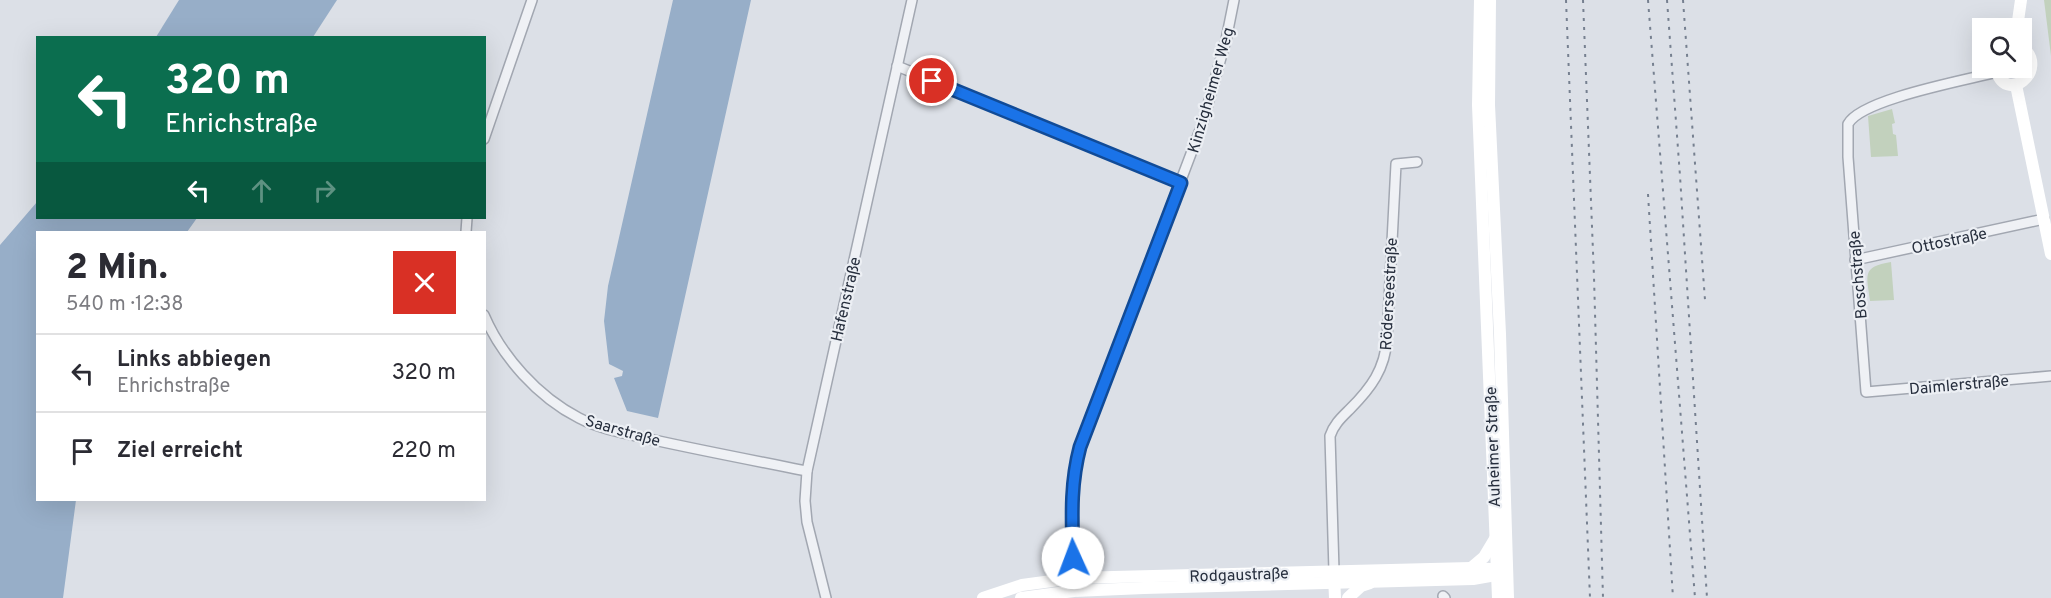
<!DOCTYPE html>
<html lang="de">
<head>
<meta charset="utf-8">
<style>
  body { margin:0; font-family:Overpass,sans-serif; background:#f2f2f3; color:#2b2b33; height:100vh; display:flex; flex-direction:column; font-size:22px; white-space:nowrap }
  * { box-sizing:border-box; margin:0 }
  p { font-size:20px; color:#7c7c81 }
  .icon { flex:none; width:33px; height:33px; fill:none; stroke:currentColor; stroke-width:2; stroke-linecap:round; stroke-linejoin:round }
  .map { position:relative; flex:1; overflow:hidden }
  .drawer { position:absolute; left:36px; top:231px; width:450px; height:270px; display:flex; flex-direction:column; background:#fff; border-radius:0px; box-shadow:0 6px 24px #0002 }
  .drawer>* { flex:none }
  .banner { position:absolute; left:36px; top:36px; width:450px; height:183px; border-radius:0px; box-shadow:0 6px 24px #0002; background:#0b6e4f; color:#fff; overflow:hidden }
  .fabs { position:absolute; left:1972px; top:18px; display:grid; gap:12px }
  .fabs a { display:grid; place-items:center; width:60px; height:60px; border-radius:0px; background:#fff; box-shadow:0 6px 24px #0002; font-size:30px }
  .pin { position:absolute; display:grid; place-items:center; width:51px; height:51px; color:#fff; margin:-26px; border:3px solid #fff; border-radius:50%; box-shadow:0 2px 6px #0007 }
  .me { position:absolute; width:66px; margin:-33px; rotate:358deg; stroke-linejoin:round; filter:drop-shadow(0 0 4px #0008) }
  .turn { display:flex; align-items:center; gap:21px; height:126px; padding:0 30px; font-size:27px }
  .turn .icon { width:78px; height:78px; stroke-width:2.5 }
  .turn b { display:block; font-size:42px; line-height:51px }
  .lanes { display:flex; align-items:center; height:57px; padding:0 30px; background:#0003; justify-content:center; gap:30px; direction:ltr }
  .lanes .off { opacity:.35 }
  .round { display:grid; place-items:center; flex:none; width:63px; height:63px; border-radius:0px; background:#f2f2f3 }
  .summary { display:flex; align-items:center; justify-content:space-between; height:102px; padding:0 30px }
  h1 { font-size:36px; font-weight:800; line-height:45px }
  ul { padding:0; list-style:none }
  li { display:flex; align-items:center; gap:18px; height:78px; padding:0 30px; border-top:2px solid #e1e1e2 }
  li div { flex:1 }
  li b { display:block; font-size:22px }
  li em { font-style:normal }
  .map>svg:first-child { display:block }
  .green { fill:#c2d1bd }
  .water { fill:#97aec8 }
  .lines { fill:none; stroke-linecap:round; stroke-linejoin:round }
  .street-casing { stroke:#a2a7b1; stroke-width:12 }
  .street { stroke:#eff1f5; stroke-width:9 }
  .secondary { stroke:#fff; stroke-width:12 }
  .rail { stroke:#768090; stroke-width:2; stroke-dasharray:3 6; stroke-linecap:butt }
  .route-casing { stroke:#114b97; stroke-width:15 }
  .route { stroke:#1a73e8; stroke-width:10 }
  .labels { text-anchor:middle; stroke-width:4.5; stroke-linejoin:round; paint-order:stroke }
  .street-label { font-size:16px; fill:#262e3d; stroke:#eceff4 }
</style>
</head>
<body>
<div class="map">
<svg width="2051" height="598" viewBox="0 0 2051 598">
  <rect width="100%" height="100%" fill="#dce0e7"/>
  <g class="green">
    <path d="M2044,0h7v56z"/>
    <path d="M1892,109l3,14 -3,1 1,10 3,1 2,21 -27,1 -3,-41z"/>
    <path d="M1891,262l3,38 -24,1c-3,-26 -9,-34 21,-39z"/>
  </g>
  <g class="water">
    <path d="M179,0h158l-24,37h-157z"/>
    <path d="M673,0h78l-93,418 -31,-7 -13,-33 8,-2 1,-5 -14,-7 -5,-43 4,-35z"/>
    <path d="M37,202l1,16h159l-10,14h-149v268h38l-13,98h-63v-353z"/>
  </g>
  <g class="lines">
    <defs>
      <g id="street">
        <path d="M897,66l284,117"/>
        <path d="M1997,72c-30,8 -136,27 -149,52v33l18,235 185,-16"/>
        <path d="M484,139l48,-139"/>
        <path d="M466,232l1,-14"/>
        <path d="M1855,260l189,-41"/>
        <path d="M484,315c18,42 54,82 95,103 23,12 49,16 75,22 50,11 102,21 153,31"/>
        <path d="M1334,571l-4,-135c4,-12 12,-19 20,-27 21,-21 35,-40 37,-70l9,-175 21,-2"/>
        <path d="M1074,591c-2,-49 -6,-97 6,-144l123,-325 23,-82 8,-40"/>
        <path d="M1443,596l2,2"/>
        <path d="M826,598l-19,-76 -2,-21 2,-30 105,-471"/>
      </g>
    </defs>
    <use href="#street" class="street-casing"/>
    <use href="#street" class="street"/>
    <g class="secondary">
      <path d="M1480,0l-2,105 20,493"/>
      <path d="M1490,0l-1,105 11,229 8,264"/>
      <path d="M2017,28l4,-28"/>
      <path d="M1996,68c8,39 55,2 26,-21"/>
      <path d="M2016,85l35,169"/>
      <path d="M1471,568l13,-11 12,-20"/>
      <path d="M1334,576l1,22"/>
      <path d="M983,598l39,-13 52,-7 397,-10 19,1 12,6"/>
      <path d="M1021,598l53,-7 70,-3 329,-9 17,-3 9,-7"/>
      <path d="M1348,598l13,-12 9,-3"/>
    </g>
    <g class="rail">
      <path d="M1566,0l24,598"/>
      <path d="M1583,0l11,277 9,321"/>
      <path d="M1648,0l47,598"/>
      <path d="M1667,0l13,176 27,422"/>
      <path d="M1683,0l22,300"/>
      <path d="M1648,194l25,404"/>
    </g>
  </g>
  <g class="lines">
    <defs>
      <path id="route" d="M932,81l249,102 -101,264c-10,38 -8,71 -7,111"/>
    </defs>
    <use href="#route" class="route-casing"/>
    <use href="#route" class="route"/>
  </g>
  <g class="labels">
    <g class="street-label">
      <text transform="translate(1210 90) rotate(-74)" y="6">Kinzigheimer Weg</text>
      <text transform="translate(1949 240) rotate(-12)" y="6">Ottostraße</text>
      <text transform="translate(1857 275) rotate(-95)" y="6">Boschstraße</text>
      <text transform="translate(1388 294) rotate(-87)" y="6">Röderseestraße</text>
      <text transform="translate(845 299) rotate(-77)" y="6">Hafenstraße</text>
      <text transform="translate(1959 384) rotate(-5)" y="6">Daimlerstraße</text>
      <text transform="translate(623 430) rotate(16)" y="6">Saarstraße</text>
      <text transform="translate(1492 447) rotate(-92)" y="6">Auheimer Straße</text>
      <text transform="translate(1239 574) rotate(-2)" y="6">Rodgaustraße</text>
    </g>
  </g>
</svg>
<div class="fabs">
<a><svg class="icon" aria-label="search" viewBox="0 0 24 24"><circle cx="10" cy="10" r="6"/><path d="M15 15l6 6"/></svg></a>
</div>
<div class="pin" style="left:932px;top:81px;background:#d93025"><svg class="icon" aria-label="arrive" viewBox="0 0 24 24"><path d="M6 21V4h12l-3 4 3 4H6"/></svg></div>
<svg class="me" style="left:1073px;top:558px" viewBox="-20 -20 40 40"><circle r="19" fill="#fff"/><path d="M0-13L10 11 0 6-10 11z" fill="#1a73e8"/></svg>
<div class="banner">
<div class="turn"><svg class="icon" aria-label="left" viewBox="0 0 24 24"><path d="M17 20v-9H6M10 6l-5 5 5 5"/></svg><div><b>320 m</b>Ehrichstraße</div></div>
<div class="lanes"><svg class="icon" aria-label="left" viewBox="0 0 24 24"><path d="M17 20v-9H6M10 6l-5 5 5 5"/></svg><svg class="icon off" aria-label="ahead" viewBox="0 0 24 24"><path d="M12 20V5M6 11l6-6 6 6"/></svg><svg class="icon off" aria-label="right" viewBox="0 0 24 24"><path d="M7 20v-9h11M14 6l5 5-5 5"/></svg></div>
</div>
<section class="drawer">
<div class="summary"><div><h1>2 Min.</h1><p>540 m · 12:38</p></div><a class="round" style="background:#d93025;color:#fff"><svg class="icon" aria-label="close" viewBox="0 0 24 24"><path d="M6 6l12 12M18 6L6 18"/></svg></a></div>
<ul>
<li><svg class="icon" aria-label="left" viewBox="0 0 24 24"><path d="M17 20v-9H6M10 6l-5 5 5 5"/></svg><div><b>Links abbiegen</b><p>Ehrichstraße</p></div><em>320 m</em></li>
<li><svg class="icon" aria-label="arrive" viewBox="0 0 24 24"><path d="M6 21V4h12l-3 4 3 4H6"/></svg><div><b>Ziel erreicht</b></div><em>220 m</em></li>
</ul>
</section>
</div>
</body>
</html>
